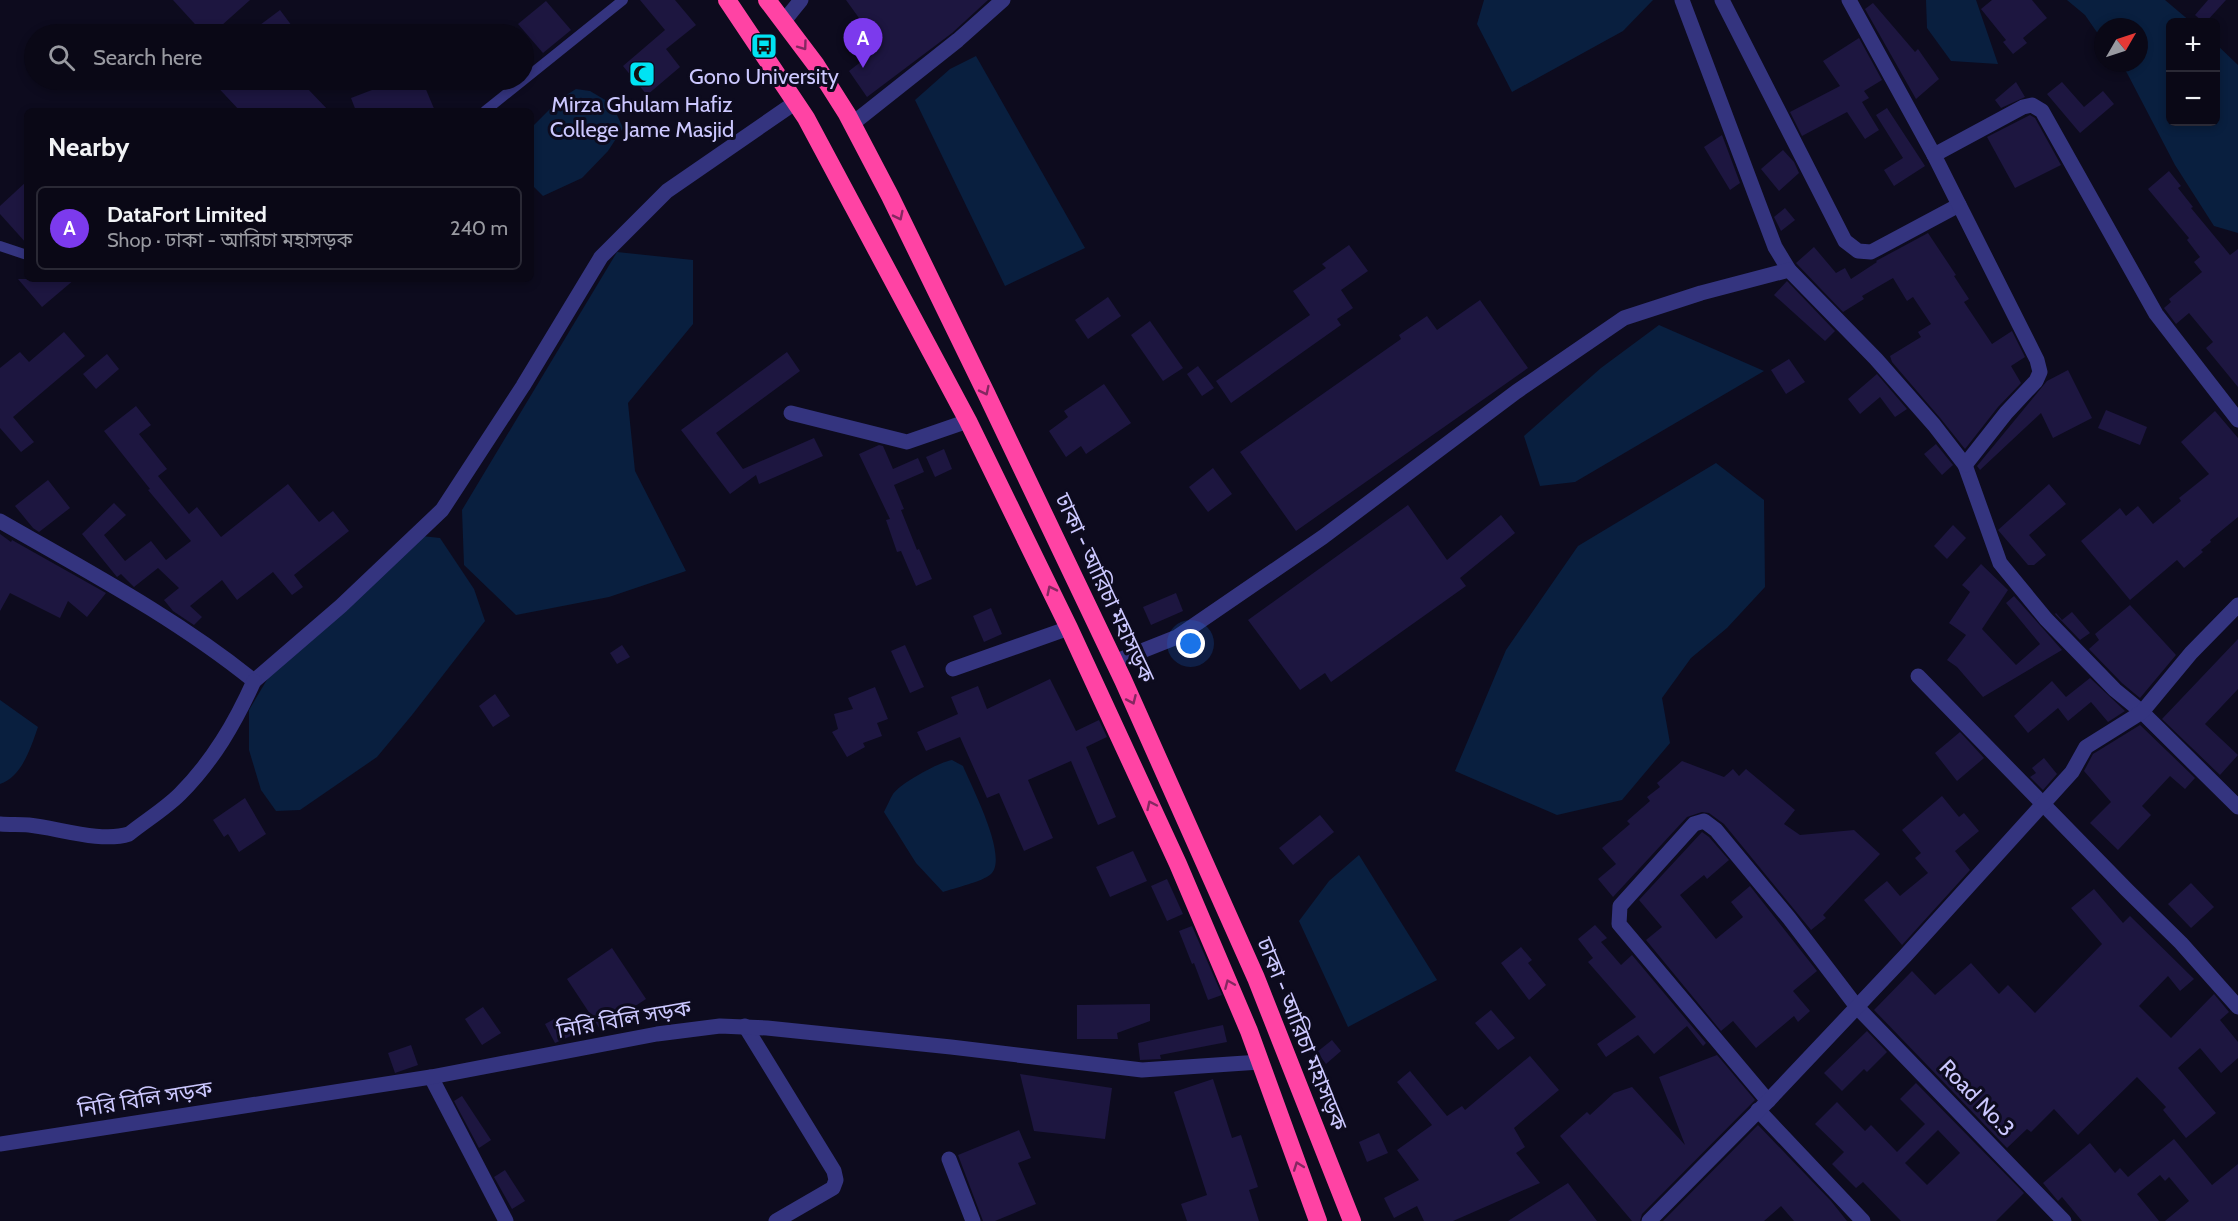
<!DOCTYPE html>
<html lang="en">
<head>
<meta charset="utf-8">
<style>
  body { margin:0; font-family:Cabin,"Noto Sans Bengali",sans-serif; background:#181623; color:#f1f3f6 }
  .controls { position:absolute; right:18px; top:18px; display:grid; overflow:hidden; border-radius:9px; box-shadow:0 3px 9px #0003 }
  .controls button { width:54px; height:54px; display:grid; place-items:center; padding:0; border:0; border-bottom:2px solid #2a2935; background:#0a0816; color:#f1f3f6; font:30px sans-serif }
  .compass { position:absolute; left:2094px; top:18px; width:54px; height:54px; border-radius:50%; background:#0a0816; box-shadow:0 3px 9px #0003; rotate:51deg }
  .you { position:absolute; left:1191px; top:644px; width:21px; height:21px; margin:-15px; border:4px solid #fff; border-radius:50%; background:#1a73e8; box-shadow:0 0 0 9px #1a73e833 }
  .badge { display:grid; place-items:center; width:39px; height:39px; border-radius:50%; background:#7c3aed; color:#fff; font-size:20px; font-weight:700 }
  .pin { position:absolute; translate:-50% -50px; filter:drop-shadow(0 2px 3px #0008) }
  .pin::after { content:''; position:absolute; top:32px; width:21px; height:18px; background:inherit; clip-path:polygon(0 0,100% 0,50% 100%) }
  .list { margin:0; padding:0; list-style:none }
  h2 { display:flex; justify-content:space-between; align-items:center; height:78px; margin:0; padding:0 24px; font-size:26px }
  h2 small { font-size:20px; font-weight:400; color:#999aa1 }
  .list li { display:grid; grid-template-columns:39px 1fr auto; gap:18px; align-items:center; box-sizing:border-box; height:84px; margin:0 12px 12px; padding:0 12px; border:2px solid #2a2935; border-radius:9px }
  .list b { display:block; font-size:22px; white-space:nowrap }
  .list p { margin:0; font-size:20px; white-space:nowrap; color:#999aa1 }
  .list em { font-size:20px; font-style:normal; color:#999aa1 }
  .icon { flex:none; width:33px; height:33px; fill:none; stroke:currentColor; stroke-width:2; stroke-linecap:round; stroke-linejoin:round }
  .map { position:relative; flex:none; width:2238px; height:1221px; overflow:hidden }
  .search { position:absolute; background:#0a0816; box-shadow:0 3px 9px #0003; left:24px; top:24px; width:510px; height:66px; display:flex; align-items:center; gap:15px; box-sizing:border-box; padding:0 21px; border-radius:33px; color:#999aa1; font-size:22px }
  .panel { position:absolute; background:#0a0816; box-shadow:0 3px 9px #0003; left:24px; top:108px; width:510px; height:174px; border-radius:9px }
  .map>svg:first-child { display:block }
  .water { fill:#091f3f }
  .building { fill:#1d1640; fill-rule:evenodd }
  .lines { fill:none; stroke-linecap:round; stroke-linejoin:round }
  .lane { stroke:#34347f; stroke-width:10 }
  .street { stroke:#34347f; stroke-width:15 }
  .highway { stroke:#ff43a4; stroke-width:18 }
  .oneway { stroke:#862761 }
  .labels { text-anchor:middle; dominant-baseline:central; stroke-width:6; stroke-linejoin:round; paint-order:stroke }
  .poi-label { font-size:22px; fill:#ccc8ff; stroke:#0d0b1e }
  .street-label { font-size:22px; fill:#ccc8ff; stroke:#0d0b1e }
</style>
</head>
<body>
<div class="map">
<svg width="2238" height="1221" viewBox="0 0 2238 1221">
  <rect width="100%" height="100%" fill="#0d0b1e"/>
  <g class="water">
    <polygon points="1484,0 1653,0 1623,31 1512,92 1477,24"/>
    <polygon points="1926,0 1976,0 1998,64 1951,61 1927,28"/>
    <polygon points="2067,0 2165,0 2191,22 2170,22 2170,122 2216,122 2216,44 2238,65 2238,233 2214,226 2175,165 2127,73 2119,63 2139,63 2139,27 2103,27 2103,41 2085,15"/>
    <polygon points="976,56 1085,248 1005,286 915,100 950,69"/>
    <polygon points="576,89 590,91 612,104 623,128 608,151 582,178 543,196 531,184 531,128 560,99"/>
    <polygon points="617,252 693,260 693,324 628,403 635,471 686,571 609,597 516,615 464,565 462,510"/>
    <polygon points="1659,325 1764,371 1575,482 1540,486 1524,436 1601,368"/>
    <polygon points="1716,463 1764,500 1765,587 1727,628 1691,658 1662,698 1670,743 1622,800 1557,815 1455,771 1506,650 1578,546"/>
    <polygon points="422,536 440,538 474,589 485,621 412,715 377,757 300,810 276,811 261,790 249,750 249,710 271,673"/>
    <path d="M 0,700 L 38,727 C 31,747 22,777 0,784 Z"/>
    <path d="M 952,760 L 963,766 C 971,786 1009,857 991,874 C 982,882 954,888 943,892 L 916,863 L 884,812 C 887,806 890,799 893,794 C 901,783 939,762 952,760 Z"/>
    <polygon points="1359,855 1437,980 1348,1027 1299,921 1329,881"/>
  </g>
  <g class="building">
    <polygon points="173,0 250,0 212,34 204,34"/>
    <polygon points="640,0 675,0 696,25 666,49 680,67 647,95 623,66 665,30"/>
    <polygon points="846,0 988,0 952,33 867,97 849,71 880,47"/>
    <polygon points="1992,0 2032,0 2047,18 2023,38 2027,43 2013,54 2003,42 2006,40 1981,9"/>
    <polygon points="2208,0 2226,0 2206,22 2203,22 2195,15"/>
    <polygon points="546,1 571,30 543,53 518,24"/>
    <polygon points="1873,3 1915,52 1918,49 1939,79 1916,99 1865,9"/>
    <polygon points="280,10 298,34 248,34"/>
    <polygon points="1859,38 1882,80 1864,91 1869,98 1862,102 1879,130 1865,139 1847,112 1802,136 1790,112 1840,86 1823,61"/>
    <polygon points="211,80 318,80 307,88 329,111 240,111"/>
    <polygon points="398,80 422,80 435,111 356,111 351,98"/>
    <polygon points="2016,82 2025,97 2001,108 1995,100"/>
    <polygon points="2062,82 2084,107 2103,91 2114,104 2080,133 2047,94"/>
    <polygon points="1887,108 1925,166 1894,186 1884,170 1903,158 1876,115"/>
    <polygon points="2030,115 2035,118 2061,165 2015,188 1987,137"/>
    <polygon points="1722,135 1740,183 1730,190 1704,147"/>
    <polygon points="1783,150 1794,162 1799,173 1779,191 1761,169"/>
    <polygon points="2169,171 2181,186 2178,188 2193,207 2191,208 2230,255 2238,249 2238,387 2206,348 2213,342 2189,313 2176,324 2164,308 2171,302 2169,299 2202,272 2194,262 2200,257 2187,240 2189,238 2148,189"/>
    <polygon points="27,181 27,244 0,214 0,206"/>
    <polygon points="1785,208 1795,220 1781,231 1774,217"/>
    <polygon points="1928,233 1956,275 1954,276 1969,299 1964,302 1992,344 2012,331 2025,357 2011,366 2021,383 1998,407 1965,449 1941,419 1892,362 1890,356 1921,337 1918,332 1931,324 1913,297 1907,301 1893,278 1862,296 1864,299 1843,312 1796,263 1814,247 1836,273 1845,268 1851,279 1877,262 1876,261"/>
    <polygon points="1349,245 1368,271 1341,290 1353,308 1337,319 1341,325 1231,403 1216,381 1310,315 1293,291 1326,268 1322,264"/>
    <polygon points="18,279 75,279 42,307"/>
    <polygon points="1787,281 1835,331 1825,341 1774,295"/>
    <polygon points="1108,297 1121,316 1088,339 1075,320"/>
    <polygon points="1480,300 1528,368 1296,531 1240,452 1401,339 1399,335 1427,316 1437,330"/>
    <polygon points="1150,321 1183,368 1163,381 1131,335"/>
    <polygon points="64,332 85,356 13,417 34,442 21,452 0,428 0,368 20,352 29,362"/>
    <polygon points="787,352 800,371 716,433 743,469 814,438 823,456 759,484 756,475 730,494 681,430"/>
    <polygon points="107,354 119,369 96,389 83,374"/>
    <polygon points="1789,359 1805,382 1786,394 1771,370"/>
    <polygon points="1198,366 1214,388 1202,396 1187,374"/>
    <polygon points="2068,370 2092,418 2053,438 2041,413 1980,470 1977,466 2047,381"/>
    <polygon points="1877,374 1907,409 1895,417 1880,397 1860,414 1848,399"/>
    <polygon points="1104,384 1131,423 1086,454 1081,446 1066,457 1049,431 1068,417 1064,411"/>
    <polygon points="136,406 151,425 139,434 167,469 158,476 189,514 197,507 221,537 288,484 319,522 333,511 349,531 294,575 303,587 292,595 273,572 237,600 222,580 190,606 202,617 194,625 173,611 164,600 179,588 158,568 134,587 121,574 117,577 82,534 114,503 126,515 104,535 125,561 151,541 166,560 191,541 148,490 150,489 104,431"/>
    <polygon points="2106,410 2147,427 2140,445 2098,428"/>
    <polygon points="2215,411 2238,438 2238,517 2210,540 2211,542 2201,550 2203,552 2184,568 2177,560 2130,600 2081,541 2120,508 2126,516 2138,506 2153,524 2181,501 2179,498 2209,474 2181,442"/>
    <polygon points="1936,444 1953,465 1942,475 1924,454"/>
    <polygon points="879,445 883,446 893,469 918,458 924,472 894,485 904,509 901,510 917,550 919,549 932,579 916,586 901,551 897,552 886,520 890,519 859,454"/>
    <polygon points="944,449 952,469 935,477 926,457"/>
    <polygon points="1213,468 1232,494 1208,512 1189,487"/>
    <polygon points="48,480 70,508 39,532 33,528 15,506"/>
    <polygon points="2049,484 2066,504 2029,535 2046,555 2034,565 2028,565 1998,530"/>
    <polygon points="1408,505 1447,560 1501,515 1515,533 1460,578 1466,586 1331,682 1325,673 1300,690 1248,620"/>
    <polygon points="1953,525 1966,538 1947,559 1934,546"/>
    <polygon points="0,534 11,542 12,540 106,593 87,617 68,601 60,618 10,593 0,611"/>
    <polygon points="1981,564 2008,590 1982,629 2016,665 2040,644 2006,603 2014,596 2062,650 1983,697 1957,667 1947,660 1966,635 1949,623 1970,592 1962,585"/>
    <polygon points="1176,593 1183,611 1151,625 1143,607"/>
    <polygon points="2130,605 2176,655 2140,698 2122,683 2089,649 2099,640 2095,634"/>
    <polygon points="991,608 1002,634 984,642 973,616"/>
    <polygon points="2072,612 2090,633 2080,640 2055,614 2056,613 2062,620"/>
    <polygon points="2238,639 2238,689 2205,724 2238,755 2220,775 2162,719"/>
    <polygon points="622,645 630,657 617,664 610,653"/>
    <polygon points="905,645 924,687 910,693 891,651"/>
    <polygon points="2090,678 2125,711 2108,722 2091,702 2068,721 2058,708 2028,733 2014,716 2052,681 2066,697"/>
    <polygon points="1050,679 1076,731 1099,720 1107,737 1086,747 1116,817 1098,825 1071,761 1028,780 1053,838 1024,851 999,793 987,798 960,737 926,751 917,732 958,714 951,697 978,686 987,709"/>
    <polygon points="875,687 888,719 877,723 882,736 863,743 865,747 847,757 832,732 838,729 834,714 853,709 848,698"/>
    <polygon points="495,694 510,716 493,727 479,706"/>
    <polygon points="2140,725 2195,778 2185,789 2170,776 2142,806 2151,815 2118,850 2090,823 2111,802 2084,771 2093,754"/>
    <polygon points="1960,732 1984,758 1957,781 1935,753"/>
    <polygon points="2044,758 2057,774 2043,790 2030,777 2036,773 2032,768"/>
    <polygon points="1682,761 1724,777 1733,769 1739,776 1746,769 1795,810 1784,824 1800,835 1854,830 1880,854 1823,915 1826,918 1811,930 1724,824 1709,813 1702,812 1687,817 1613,897 1598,879 1616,864 1602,848 1630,824 1627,821 1650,801 1647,797 1660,787 1657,783"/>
    <polygon points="1942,796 1959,817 1964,813 1979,831 1955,851 1970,870 1902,945 1864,900 1887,881 1900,896 1928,873 1915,858 1921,853 1902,830"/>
    <polygon points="245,798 266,834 239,852 228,834 224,837 213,820"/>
    <polygon points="1320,815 1334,832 1293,865 1279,848"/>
    <polygon points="1702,832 1709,837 1729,860 1707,879 1704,875 1680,895 1716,939 1743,917 1731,902 1750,886 1817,971 1793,991 1810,1011 1798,1022 1794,1016 1756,1048 1733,1021 1721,1031 1646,940 1662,927 1639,900"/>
    <polygon points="1133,851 1147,881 1110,897 1096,867"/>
    <polygon points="1167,879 1183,914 1167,921 1151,886"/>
    <polygon points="2191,883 2214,907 2191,928 2168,904"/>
    <polygon points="2094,889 2123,923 2130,916 2194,979 2180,991 2168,976 2139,1006 2171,1038 2214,994 2229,1012 2220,1020 2238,1042 2238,1058 2221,1073 2200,1048 2178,1068 2216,1113 2186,1138 2163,1110 2166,1107 2137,1077 2078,1135 2054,1109 2031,1132 2027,1129 2007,1148 1874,1010 1912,971 1935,995 1971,963 1999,994 2008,985 2035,1013 2102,944 2071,908"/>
    <polygon points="1595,925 1607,938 1601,942 1621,965 1632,955 1706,1043 1703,1046 1687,1026 1654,1054 1638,1035 1606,1057 1597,1044 1636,1017 1588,962 1593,958 1578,939"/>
    <polygon points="1192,926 1222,995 1208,1000 1194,963 1192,964 1179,931"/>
    <polygon points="1521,947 1532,960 1528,963 1546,985 1529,1000 1501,963"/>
    <polygon points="612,948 646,999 600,1029 567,979"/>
    <polygon points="1150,1004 1150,1021 1117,1033 1118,1039 1077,1039 1077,1005"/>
    <polygon points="483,1007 501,1033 482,1045 465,1019"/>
    <polygon points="1491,1010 1515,1038 1498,1050 1475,1023"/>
    <polygon points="562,1015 573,1035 555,1043 545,1024"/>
    <polygon points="1223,1025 1227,1042 1160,1055 1161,1059 1140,1060 1138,1043"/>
    <polygon points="1867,1031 1887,1052 1867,1072 1864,1069 1842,1091 1824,1073"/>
    <polygon points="1332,1040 1341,1051 1326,1064 1317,1052"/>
    <polygon points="411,1045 418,1065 395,1073 388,1053"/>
    <polygon points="1717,1055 1755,1100 1642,1214 1640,1221 1632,1221 1560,1136 1587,1112 1590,1115 1614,1093 1632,1087 1685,1145 1659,1077"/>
    <polygon points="1530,1056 1559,1090 1514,1128 1525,1147 1516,1153 1540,1183 1453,1221 1424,1221 1417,1206 1394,1218 1384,1198 1419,1180 1397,1150 1432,1125 1397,1082 1410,1071 1447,1116 1462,1106 1465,1110"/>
    <polygon points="1020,1074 1112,1088 1105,1139 1034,1131"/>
    <polygon points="1213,1079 1232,1138 1241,1135 1258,1187 1249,1190 1259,1221 1187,1221 1181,1204 1207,1195 1174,1092"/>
    <path d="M 1916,1083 L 2024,1193 L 1996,1221 L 1901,1221 L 1863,1182 L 1856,1188 L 1832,1164 L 1844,1152 L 1815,1124 L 1837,1102 L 1865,1131 L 1871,1125 L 1897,1152 L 1925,1124 L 1900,1099 ZM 1938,1130 L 1960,1153 L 1927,1185 L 1905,1163 Z"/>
    <polygon points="462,1096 491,1140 479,1148 454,1101"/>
    <polygon points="1758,1125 1831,1201 1847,1221 1794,1221 1781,1206 1764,1221 1663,1221"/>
    <polygon points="1019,1130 1031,1158 1018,1163 1036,1204 995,1221 983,1221 958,1155"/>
    <polygon points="1379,1133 1388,1153 1367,1162 1359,1142"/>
    <polygon points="2174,1139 2212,1185 2238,1164 2238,1221 2165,1221 2189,1201 2169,1177 2165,1181 2160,1175 2137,1194 2159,1221 2082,1221 2062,1197 2058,1201 2043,1183 2090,1143 2115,1173 2120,1168 2128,1177"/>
    <polygon points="505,1170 525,1201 512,1209 494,1177"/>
    <polygon points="1568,1183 1597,1221 1508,1221"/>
  </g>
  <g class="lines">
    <g class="lane">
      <polyline points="485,111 623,0"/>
      <polyline points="0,246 27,255"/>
    </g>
    <g class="street">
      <polyline points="1682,0 1775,247 1789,270"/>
      <polyline points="1722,0 1845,241 1858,251 1871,252 1959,205"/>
      <polyline points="1849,0 1934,155"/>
      <polyline points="784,21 801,0"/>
      <polyline points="852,124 958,40 1003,0"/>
      <polyline points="791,413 907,442 968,421"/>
      <polyline points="1965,465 2000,563 2046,619 2115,690 2142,712 2238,807"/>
      <path d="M 0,521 C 87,571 176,618 254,681 L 341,606 L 442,510 L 523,386 L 601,257 L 667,191 L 796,102"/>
      <polyline points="1114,662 1177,637 1323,537 1516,392 1624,318 1701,293 1789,270 1876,359 1934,425 1965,465 2006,413 2036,381 2040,372 2037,360 1934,155 2023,107 2032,105 2042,111 2156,314 2238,420"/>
      <polyline points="953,669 1069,628"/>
      <polyline points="1918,676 2127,890 2181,943 2238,1007"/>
      <path d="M 0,824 C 10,825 19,824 29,825 C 58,828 101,843 129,834 C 145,821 165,809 180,794 C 213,761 235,723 254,681"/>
      <polyline points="745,1026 834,1171 836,1180 833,1188 776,1221"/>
      <polyline points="431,1077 506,1221"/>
      <polyline points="1768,1101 1619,924 1620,906 1694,824 1704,821 1716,830 1789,918 1857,1007 2064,1221"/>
      <polyline points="1758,1110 1863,1221"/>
      <polyline points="0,1144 431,1077 657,1034 720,1026 767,1028 951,1047 1142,1070 1260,1062"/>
      <polyline points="949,1159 973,1221"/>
      <polyline points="1649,1221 1768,1101 1906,955 2072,772 2086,747 2142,712 2191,653 2238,605"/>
    </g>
    <g class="highway">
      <polyline points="727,0 806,118 968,421 1069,628 1178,864 1249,1031 1318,1221"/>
      <polyline points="767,0 816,65 847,114 890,196 986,393 1123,680 1256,978 1352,1221"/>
    </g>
  </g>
  <defs><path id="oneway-chevron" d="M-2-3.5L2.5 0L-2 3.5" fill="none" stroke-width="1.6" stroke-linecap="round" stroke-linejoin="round" transform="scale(1.5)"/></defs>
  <g class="oneway">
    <use href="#oneway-chevron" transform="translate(803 46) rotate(54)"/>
    <use href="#oneway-chevron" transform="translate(899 216) rotate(64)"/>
    <use href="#oneway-chevron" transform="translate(985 391) rotate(64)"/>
    <use href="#oneway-chevron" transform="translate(1051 590) rotate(-116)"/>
    <use href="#oneway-chevron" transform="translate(1132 700) rotate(66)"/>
    <use href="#oneway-chevron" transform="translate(1151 805) rotate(-115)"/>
    <use href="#oneway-chevron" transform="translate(1229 984) rotate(-113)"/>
    <use href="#oneway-chevron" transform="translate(1298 1166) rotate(-110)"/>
  </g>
  <defs>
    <symbol id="bus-square" viewBox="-11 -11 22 22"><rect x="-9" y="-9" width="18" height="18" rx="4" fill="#00e3f3" stroke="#0d0b1e"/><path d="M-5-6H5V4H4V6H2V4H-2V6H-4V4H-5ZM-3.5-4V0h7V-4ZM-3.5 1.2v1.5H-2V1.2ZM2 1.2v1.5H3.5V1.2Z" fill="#111"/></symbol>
    <symbol id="mosque-square" viewBox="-11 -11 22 22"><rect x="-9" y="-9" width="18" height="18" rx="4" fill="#00e3f3" stroke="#0d0b1e"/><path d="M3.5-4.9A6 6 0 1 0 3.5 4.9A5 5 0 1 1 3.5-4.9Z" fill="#111"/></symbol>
  </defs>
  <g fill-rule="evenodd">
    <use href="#bus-square" x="749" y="31" width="30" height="30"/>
    <use href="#mosque-square" x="627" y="59" width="30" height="30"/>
  </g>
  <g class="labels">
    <g class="poi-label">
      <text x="764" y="76">Gono University</text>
      <text x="642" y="104">Mirza Ghulam Hafiz<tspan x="642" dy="25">College Jame Masjid</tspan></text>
    </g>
    <g class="street-label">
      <text transform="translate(1105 588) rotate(65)">ঢাকা - আরিচা মহাসড়ক</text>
      <text transform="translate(624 1019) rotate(-10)">নিরি বিলি সড়ক</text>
      <text transform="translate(1302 1034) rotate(68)">ঢাকা - আরিচা মহাসড়ক</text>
      <text transform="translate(1977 1098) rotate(46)">Road No.3</text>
      <text transform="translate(145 1099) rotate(-9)">নিরি বিলি সড়ক</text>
    </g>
  </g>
</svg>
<div class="controls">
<button>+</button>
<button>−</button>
</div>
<svg class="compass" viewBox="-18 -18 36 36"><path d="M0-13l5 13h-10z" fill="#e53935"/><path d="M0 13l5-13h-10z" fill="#999aa1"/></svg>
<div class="you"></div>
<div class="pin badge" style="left:863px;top:68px">A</div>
<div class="search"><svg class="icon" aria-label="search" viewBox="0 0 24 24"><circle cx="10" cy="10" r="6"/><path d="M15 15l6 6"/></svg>Search here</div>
<section class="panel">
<h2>Nearby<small></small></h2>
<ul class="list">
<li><span class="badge">A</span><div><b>DataFort Limited</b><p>Shop · ঢাকা - আরিচা মহাসড়ক</p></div><em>240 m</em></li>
</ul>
</section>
</div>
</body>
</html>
